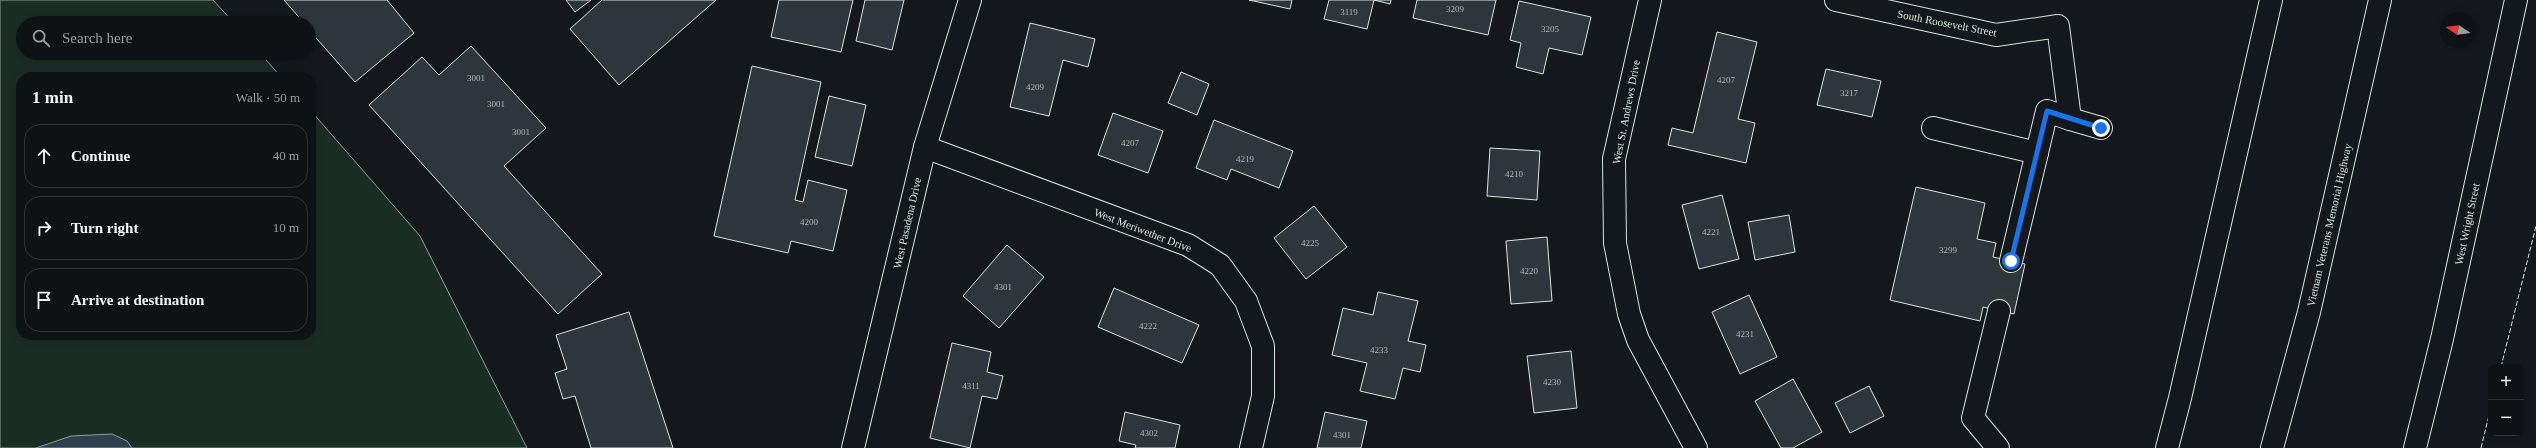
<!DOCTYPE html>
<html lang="en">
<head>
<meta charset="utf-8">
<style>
  body { margin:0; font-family:Georgia,serif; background:#181b1e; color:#f1f3f6 }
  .controls { position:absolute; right:12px; bottom:12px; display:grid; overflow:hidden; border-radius:8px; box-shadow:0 2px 6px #0003 }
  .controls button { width:36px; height:36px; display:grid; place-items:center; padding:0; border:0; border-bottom:1px solid #2f3234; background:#0f1215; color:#f1f3f6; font:20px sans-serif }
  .compass { position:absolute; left:2440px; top:12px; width:36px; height:36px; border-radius:50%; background:#0f1215; box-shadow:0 2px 6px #0003; rotate:283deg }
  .stop { position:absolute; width:12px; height:12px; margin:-9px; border:3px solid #1a73e8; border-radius:50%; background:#fff }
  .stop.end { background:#1a73e8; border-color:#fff; box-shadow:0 1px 4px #0008 }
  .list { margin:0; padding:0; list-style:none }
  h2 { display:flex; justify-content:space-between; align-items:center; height:52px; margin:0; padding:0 16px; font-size:17px }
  h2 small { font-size:13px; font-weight:400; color:#9b9ea0 }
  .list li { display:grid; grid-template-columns:26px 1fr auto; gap:12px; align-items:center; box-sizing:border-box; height:64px; margin:0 8px 8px; padding:0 8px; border:1px solid #2f3234; border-radius:16px }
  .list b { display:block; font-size:15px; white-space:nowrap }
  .list em { font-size:13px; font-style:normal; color:#9b9ea0 }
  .icon { flex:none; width:22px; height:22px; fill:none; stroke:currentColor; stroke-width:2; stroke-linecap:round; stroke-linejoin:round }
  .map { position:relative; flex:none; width:2536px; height:448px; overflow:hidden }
  .search { position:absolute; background:#0f1215; box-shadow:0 2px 6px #0003; left:16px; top:16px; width:300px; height:44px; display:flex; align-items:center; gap:10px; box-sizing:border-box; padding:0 14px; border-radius:22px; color:#9b9ea0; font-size:15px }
  .panel { position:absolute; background:#0f1215; box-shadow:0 2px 6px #0003; left:16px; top:72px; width:300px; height:268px; border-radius:16px }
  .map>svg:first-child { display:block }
  .green { fill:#1a2d24; stroke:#939e99 }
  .water { fill:#2f3f4d; stroke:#939e99 }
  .building { fill:#2c363c; stroke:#d8e6dc }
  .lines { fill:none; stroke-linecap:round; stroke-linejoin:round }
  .minor-tunnel { stroke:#313739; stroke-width:22; stroke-dasharray:22 11; stroke-linecap:butt }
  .minor-casing { stroke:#d8e6dc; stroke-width:24 }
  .highway-casing { stroke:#d8e6dc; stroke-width:24 }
  .minor { stroke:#14181c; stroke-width:22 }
  .highway { stroke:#14181c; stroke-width:22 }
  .fence { stroke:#d8e6dc; stroke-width:1; stroke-dasharray:5 2; stroke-linecap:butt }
  .route { stroke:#1a73e8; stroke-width:5 }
  .labels { text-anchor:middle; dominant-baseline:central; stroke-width:3; stroke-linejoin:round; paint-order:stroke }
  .number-label { font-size:9px; fill:#adbab4 }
  .street-label { font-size:11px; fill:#d8e6dc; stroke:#14181c }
</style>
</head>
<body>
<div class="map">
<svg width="2536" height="448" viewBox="0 0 2536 448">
  <rect width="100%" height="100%" fill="#14181c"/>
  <polygon class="green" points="0,0 213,0 234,23 23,23 23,53 260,53 281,77 21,77 21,335 311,335 311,111 420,236 527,448 0,448"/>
  <polygon class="water" points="112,434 127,441 132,448 36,448 71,436"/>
  <g class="building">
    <polygon points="284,0 387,0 414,33 355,82 309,30 309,23 304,23"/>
    <polygon points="566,0 591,0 575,12"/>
    <polygon points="602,0 716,0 619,85 570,29"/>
    <polygon points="779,0 853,0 841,52 771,37"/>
    <polygon points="865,0 904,0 892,50 856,41"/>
    <polygon points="1249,0 1292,0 1290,9"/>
    <polygon points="1329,0 1391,0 1390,4 1374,0 1367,29 1324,19"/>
    <polygon points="1417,0 1496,0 1488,35 1413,18"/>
    <polygon points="1519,1 1591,17 1582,55 1549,48 1543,74 1516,67 1521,43 1510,40"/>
    <polygon points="1030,23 1095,39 1088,67 1063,60 1049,116 1010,107"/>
    <polygon points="1717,32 1757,42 1738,119 1755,123 1746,163 1668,145 1672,128 1693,133"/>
    <polygon points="471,46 546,128 504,166 602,274 558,314 369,105 422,57 439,75"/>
    <polygon points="752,66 821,82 795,200 803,202 808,180 847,190 833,251 791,241 788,253 714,236"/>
    <polygon points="1826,69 1881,81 1872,117 1817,105"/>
    <polygon points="1181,72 1209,84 1197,115 1168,103"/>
    <polygon points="829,96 866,105 852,166 815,157"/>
    <polygon points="1113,113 1163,131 1148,173 1098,155"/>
    <polygon points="1214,120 1293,151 1279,188 1231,169 1227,180 1196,168"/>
    <polygon points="1490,148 1540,151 1537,200 1487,196"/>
    <polygon points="1916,187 1985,203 1977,239 1996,243 1993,257 2025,264 2014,314 1983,307 1980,321 1890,300"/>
    <polygon points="1722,195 1739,259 1699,269 1682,205"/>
    <polygon points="1314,206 1347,247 1306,279 1274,238"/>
    <polygon points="1789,215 1795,252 1755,260 1748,222"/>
    <polygon points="1547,237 1552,301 1511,304 1506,241"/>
    <polygon points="1007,245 1044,277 999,328 963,296"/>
    <polygon points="1114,288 1199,325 1182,363 1098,327"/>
    <polygon points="1378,292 1418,301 1408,341 1426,345 1420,372 1403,368 1395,399 1360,391 1367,363 1332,355 1343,308 1373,315"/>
    <polygon points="1749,295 1777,357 1740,374 1712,312"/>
    <polygon points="629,312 673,448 591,448 575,396 563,399 555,373 567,369 556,335"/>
    <polygon points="952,343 991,352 987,372 1003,376 997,399 982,396 970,448 930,438"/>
    <polygon points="1571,351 1577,408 1534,413 1527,356"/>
    <polygon points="1793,379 1822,432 1793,448 1781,448 1755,401"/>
    <polygon points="1869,386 1884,416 1850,433 1835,403"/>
    <polygon points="1125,412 1180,425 1175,448 1135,448 1136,445 1119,441"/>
    <polygon points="1325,412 1367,421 1361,448 1317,448"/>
  </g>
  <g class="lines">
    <polyline class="minor-tunnel" points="1999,311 2011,261"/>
    <defs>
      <g id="minor">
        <polyline points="1650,0 1614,159 1615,243 1629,314 1638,340 1696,448"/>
        <polyline points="1836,0 1996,35 2058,26 2070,119 2047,111 2011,261"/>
        <polyline points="2070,119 2101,128"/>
        <polyline points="1933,128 2037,153"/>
        <polyline points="925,147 1188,245 1220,265 1246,301 1263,346 1263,396 1251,448"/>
        <polyline points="853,448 925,147 970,0"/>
        <polyline points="1998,448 1973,418 1999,311"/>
        <polyline points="2415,448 2442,339 2516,0"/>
      </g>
      <g id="highway">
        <polyline points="2167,448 2180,398 2271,0"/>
        <polyline points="2272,448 2309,312 2380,0"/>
      </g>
    </defs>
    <use href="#minor" class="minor-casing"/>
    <use href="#highway" class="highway-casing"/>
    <use href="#minor" class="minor"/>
    <use href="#highway" class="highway"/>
    <g class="fence">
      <polyline points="2501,367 2536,226"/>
      <polyline points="2481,448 2491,407"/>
    </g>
  </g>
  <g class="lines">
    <polyline class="route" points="2011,261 2047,111 2101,128"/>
  </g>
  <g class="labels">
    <g class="number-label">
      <text x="1455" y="9">3209</text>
      <text x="1349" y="12">3119</text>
      <text x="1550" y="29">3205</text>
      <text x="476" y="78">3001</text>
      <text x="1726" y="80">4207</text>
      <text x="1035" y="87">4209</text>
      <text x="1849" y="93">3217</text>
      <text x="496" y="104">3001</text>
      <text x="521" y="132">3001</text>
      <text x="1130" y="143">4207</text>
      <text x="1245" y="159">4219</text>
      <text x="1514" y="174">4210</text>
      <text x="809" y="222">4200</text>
      <text x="1711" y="232">4221</text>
      <text x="1310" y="243">4225</text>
      <text x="1948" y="250">3299</text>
      <text x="1529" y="271">4220</text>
      <text x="1003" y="287">4301</text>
      <text x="1148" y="326">4222</text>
      <text x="1745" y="334">4231</text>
      <text x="1379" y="350">4233</text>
      <text x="1552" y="382">4230</text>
      <text x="971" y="386">4311</text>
      <text x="1149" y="433">4302</text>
      <text x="1342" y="435">4301</text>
    </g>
    <g class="street-label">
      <text transform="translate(1947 23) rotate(11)">South Roosevelt Street</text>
      <text transform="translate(1626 112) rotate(-79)">West St. Andrews Drive</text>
      <text transform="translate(907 223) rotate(-77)">West Pasadena Drive</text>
      <text transform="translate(2467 224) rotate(-78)">West Wright Street</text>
      <text transform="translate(2329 225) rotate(-77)">Vietnam Veterans Memorial Highway</text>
      <text transform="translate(1143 230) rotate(21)">West Meriwether Drive</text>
    </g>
  </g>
</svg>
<div class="controls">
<button>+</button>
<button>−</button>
</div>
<svg class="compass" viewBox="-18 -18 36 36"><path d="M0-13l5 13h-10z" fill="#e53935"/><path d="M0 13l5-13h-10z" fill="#9b9ea0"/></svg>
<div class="stop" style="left:2011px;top:261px"></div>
<div class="stop end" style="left:2101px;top:128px"></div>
<div class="search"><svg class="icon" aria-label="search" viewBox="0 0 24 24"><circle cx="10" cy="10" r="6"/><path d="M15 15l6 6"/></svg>Search here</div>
<section class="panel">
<h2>1 min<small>Walk · 50 m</small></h2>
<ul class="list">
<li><svg class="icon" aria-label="ahead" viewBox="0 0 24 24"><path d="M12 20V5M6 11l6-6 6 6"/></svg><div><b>Continue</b></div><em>40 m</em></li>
<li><svg class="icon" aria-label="right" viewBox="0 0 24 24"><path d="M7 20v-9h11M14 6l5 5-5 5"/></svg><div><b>Turn right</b></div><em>10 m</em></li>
<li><svg class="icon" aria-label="arrive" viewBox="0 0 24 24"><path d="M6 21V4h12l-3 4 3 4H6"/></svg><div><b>Arrive at destination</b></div></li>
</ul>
</section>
</div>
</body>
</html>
